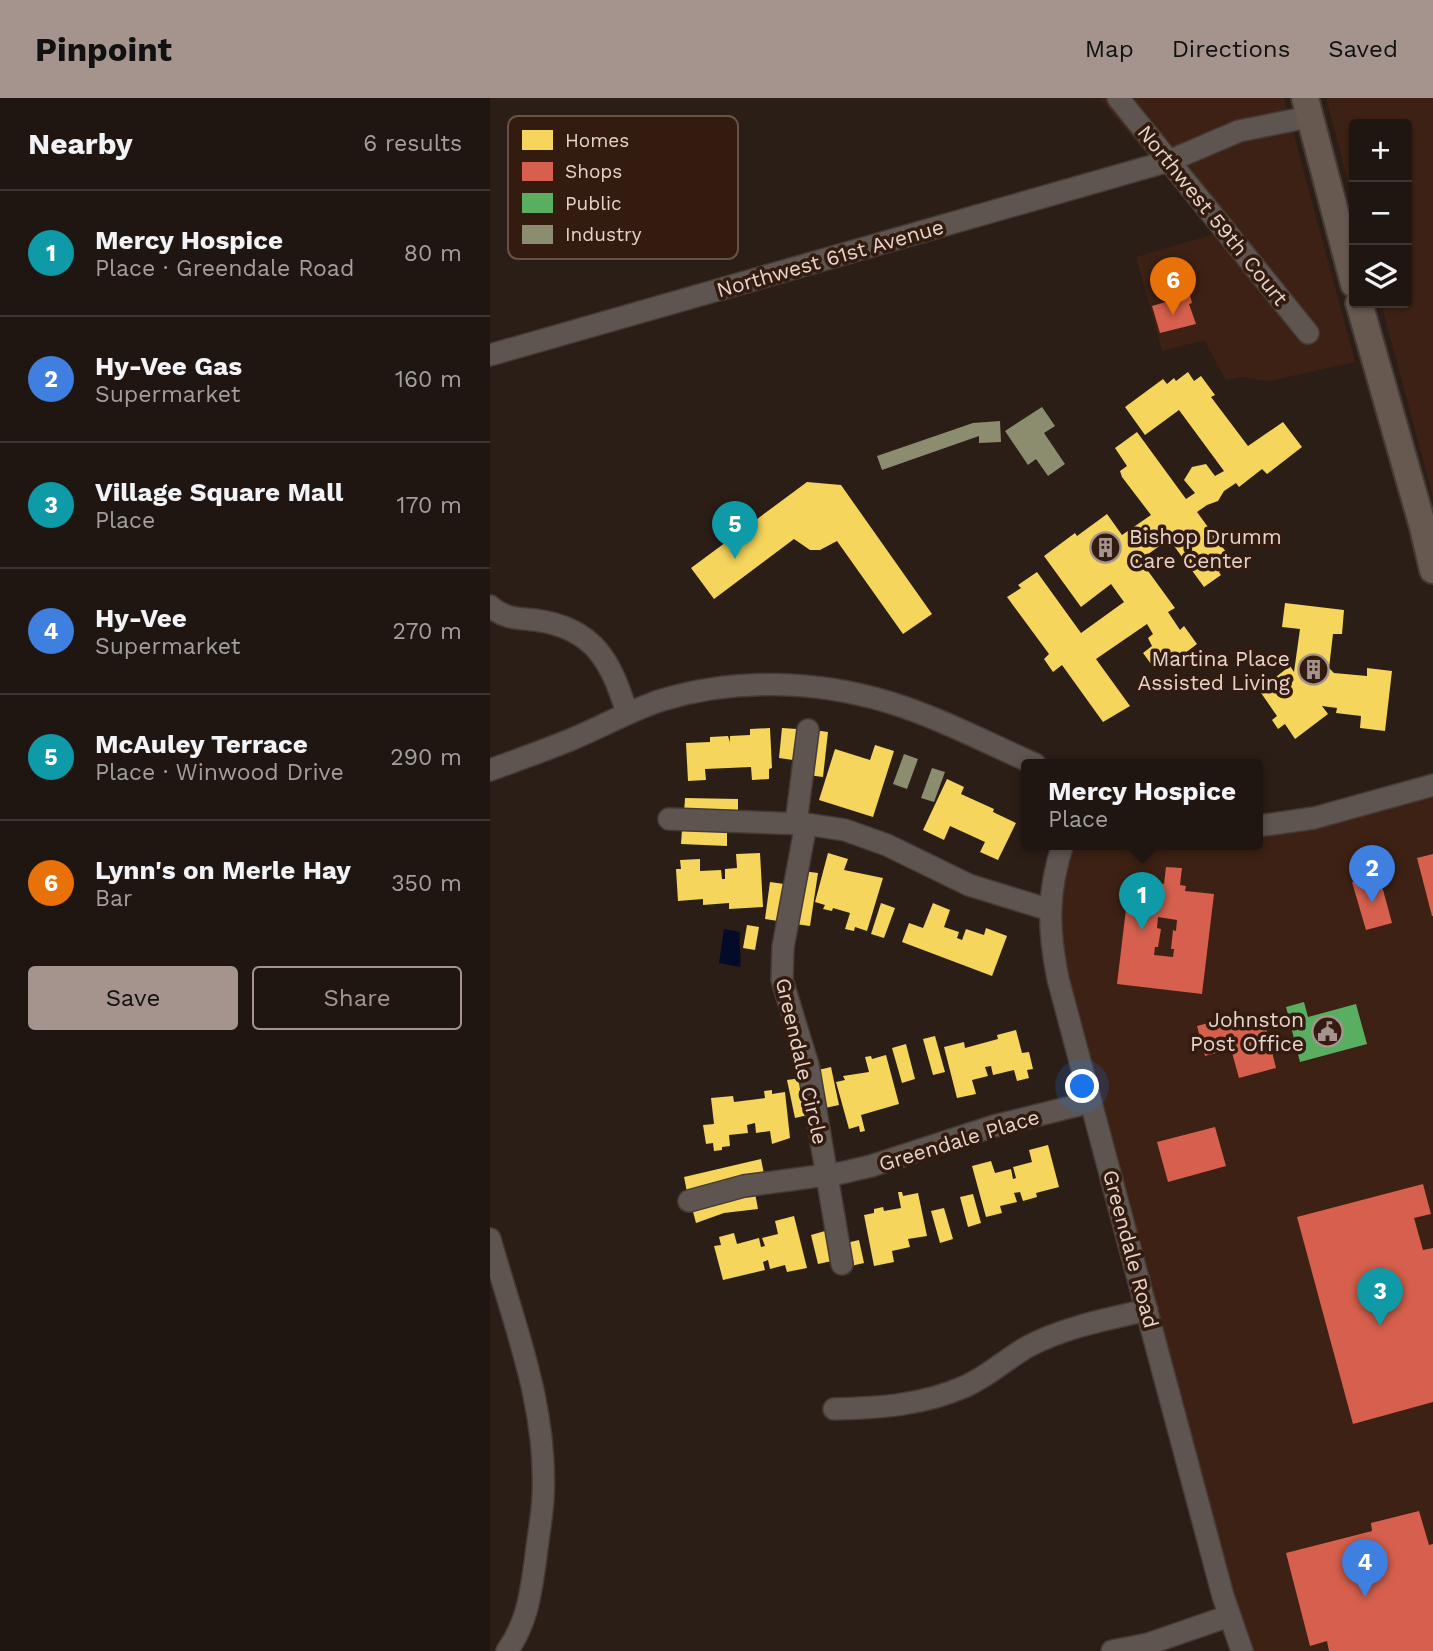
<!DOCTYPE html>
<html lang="en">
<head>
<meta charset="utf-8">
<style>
  body { margin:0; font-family:"Work Sans",sans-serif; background:#281f1a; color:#f1f3f6 }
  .controls { position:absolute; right:21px; top:21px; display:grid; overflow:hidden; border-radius:7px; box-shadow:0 2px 5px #0004 }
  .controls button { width:63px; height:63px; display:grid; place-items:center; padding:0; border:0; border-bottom:2px solid #3d3531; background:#201611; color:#f1f3f6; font:35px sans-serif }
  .you { position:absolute; left:593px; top:989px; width:24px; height:24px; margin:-18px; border:5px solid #fff; border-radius:50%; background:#1a73e8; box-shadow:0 0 0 10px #1a73e833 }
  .badge { display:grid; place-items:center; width:46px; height:46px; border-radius:50%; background:#a4948d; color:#fff; font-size:23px; font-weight:700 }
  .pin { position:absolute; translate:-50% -58px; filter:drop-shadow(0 2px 4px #0008) }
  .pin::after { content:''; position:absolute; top:37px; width:24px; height:21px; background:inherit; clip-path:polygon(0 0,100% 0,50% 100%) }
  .popup { position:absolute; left:531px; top:661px; width:242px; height:91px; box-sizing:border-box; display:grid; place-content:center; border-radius:7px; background:#201611; filter:drop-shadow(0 2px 5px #0005); font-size:23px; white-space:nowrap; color:#a29f9f }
  .popup b { font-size:26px; color:#f1f3f6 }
  .popup::after { content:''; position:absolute; left:50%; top:100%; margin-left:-14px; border:14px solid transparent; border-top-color:#201611 }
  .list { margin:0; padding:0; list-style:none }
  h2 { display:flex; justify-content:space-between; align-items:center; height:91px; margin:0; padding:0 28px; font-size:30px }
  h2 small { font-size:23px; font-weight:400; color:#a29f9f }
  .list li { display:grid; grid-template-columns:46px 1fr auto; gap:21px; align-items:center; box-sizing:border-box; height:126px; padding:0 28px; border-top:2px solid #3d3531 }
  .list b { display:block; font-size:26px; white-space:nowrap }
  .list p { margin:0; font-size:23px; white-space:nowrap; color:#a29f9f }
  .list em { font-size:23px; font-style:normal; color:#a29f9f }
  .actions { display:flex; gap:14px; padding:21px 28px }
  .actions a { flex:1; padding:16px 0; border:2px solid #a4948d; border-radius:7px; text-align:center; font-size:24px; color:#a4948d }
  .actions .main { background:#a4948d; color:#111 }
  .icon { flex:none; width:38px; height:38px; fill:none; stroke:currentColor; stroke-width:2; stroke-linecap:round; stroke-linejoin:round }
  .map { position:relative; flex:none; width:943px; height:1553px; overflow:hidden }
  header { display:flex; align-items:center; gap:42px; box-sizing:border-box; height:98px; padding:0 35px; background:#a4948d; color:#111 }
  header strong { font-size:33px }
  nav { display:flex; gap:38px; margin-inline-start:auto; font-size:24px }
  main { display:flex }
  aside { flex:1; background:#201611 }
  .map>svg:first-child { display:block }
  .built { fill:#3d2114 }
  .water { fill:#040b28 }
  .homes { fill:#f6d55c }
  .shops { fill:#d6604d; fill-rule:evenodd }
  .public { fill:#5aae61 }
  .industry { fill:#8c8c6e }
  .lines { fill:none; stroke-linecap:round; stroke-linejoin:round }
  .minor-casing { stroke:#453a35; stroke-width:24 }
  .major-casing { stroke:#453a35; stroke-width:30 }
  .minor { stroke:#5f5550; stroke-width:21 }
  .major { stroke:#675850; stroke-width:26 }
  .labels { text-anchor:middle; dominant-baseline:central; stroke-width:7; stroke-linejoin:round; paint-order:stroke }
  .street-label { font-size:21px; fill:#e5d4cc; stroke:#331b0f }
  .poi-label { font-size:21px; fill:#e5d4cc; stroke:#331b0f; text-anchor:end }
  .key { fill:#331b0f; stroke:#685248; stroke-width:2 }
  .key-label { font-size:19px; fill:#e5d4cc }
</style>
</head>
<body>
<header>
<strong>Pinpoint</strong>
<nav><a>Map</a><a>Directions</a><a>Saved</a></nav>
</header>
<main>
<aside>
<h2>Nearby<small>6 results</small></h2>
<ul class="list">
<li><span class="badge" style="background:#0f9aa8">1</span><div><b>Mercy Hospice</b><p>Place · Greendale Road</p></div><em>80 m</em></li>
<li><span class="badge" style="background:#3f7fe0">2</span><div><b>Hy-Vee Gas</b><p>Supermarket</p></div><em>160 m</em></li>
<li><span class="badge" style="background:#0f9aa8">3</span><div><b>Village Square Mall</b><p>Place</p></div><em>170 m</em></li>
<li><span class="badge" style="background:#3f7fe0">4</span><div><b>Hy-Vee</b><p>Supermarket</p></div><em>270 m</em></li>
<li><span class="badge" style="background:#0f9aa8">5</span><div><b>McAuley Terrace</b><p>Place · Winwood Drive</p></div><em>290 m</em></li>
<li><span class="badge" style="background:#e8710a">6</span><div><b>Lynn's on Merle Hay</b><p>Bar</p></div><em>350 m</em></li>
</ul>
<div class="actions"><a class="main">Save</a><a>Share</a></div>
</aside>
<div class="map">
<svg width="943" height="1553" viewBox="0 0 943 1553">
  <rect width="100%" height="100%" fill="#2b1e17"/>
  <g class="built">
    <polygon points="609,0 794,0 865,264 779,283 751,279 736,282 714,242 672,253 646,159 725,136"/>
    <polygon points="836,0 943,0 943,399 891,205 917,205 917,26 864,26 864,106"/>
    <polygon points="943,687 943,1553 752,1553 567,881 573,746 768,746 768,728"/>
  </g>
  <path class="water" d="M 234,831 L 250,834 C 248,847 252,857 250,869 L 229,865 Z"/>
  <g class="homes">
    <polygon points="698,274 704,283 711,278 725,297 721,299 758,348 793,324 812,349 777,376 772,371 749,389 746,385 734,393 728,403 717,407 707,414 744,465 729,474 731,477 714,489 679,441 650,462 685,510 678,514 690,532 694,528 707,546 685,563 682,559 675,565 670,558 661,566 653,555 662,548 658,540 663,536 657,526 606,561 640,608 613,624 572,567 563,574 554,561 559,556 517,499 531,490 528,487 547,474 591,535 634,504 621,486 591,509 554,458 585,435 587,438 617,416 632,437 661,417 632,379 630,373 637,368 625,350 647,334 696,401 705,395 694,382 702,369 716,366 725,378 734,373 689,312 655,337 635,309 673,281 677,286 684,280 686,283"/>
    <polygon points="317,384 351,387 442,516 413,536 347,443 330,452 320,452 304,441 224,501 201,470"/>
    <polygon points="795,505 854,512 852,536 843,536 839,570 844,575 877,578 877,570 902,573 895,633 870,630 871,618 846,615 847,610 832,608 838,616 805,641 795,626 788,631 782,622 787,618 769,592 800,568 804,574 810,531 792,529"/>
    <polygon points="280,630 282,670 279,671 279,681 262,682 261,669 215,671 216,682 198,683 196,645 220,644 220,639 238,638 240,644 240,638 260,637 260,631"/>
    <polygon points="292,630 307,631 303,662 289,660"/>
    <polygon points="324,632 338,634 333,679 318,677"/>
    <polygon points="385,647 404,653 383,719 329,702 345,651 380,662"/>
    <polygon points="457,681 474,689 471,696 504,711 503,714 526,725 508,762 490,754 495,744 460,728 454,742 433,732"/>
    <polygon points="195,700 248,701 248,716 194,715"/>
    <polygon points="192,732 237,734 237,748 191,746"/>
    <polygon points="270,755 273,809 239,811 239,805 213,807 213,801 188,803 186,771 191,771 190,762 210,761 210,773 231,772 232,781 235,781 235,771 247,770 246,756"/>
    <polygon points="338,755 358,761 354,772 393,780 377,833 365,829 364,833 355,831 360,815 343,810 342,813 333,811 335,807 325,804"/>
    <polygon points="313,773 328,775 320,828 305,826"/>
    <polygon points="280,784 294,786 288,823 275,821"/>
    <polygon points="391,805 405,810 394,840 381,836"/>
    <polygon points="443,805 460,812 454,829 469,834 467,840 472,842 476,831 494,837 496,830 517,838 502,878 412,844 419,825 433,830"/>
    <polygon points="257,827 269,829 265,852 253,850"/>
    <polygon points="526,932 532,955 539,954 543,971 537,972 539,980 527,983 524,972 503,977 501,968 495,969 498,978 482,982 486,996 467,1000 454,949 474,944 475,950 508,941 507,937"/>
    <polygon points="445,938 455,974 443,977 433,941"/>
    <polygon points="416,946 425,981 412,985 402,950"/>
    <polygon points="396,957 409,1006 371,1017 375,1033 370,1034 369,1028 359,1031 346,984 355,982 353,978 379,974 375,959 381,958 382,961"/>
    <polygon points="341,969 349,1007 335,1010 328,972"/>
    <polygon points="311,980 318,1017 305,1020 297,982"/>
    <polygon points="282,992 282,996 295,994 300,1040 282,1046 280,1033 266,1035 265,1025 257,1027 258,1035 239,1037 240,1048 232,1049 232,1052 224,1053 223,1045 216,1046 213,1027 224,1026 221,1000 243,998 244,1004 275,1000 274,993"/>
    <polygon points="558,1047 569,1089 546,1095 547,1099 533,1103 530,1094 524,1095 527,1104 510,1108 512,1115 496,1119 482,1068 501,1063 505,1075 521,1071 523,1081 526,1080 523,1069 542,1064 539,1052"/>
    <polygon points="271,1061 274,1076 197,1094 194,1079"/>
    <polygon points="408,1094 412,1094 413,1098 428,1095 437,1138 418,1141 420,1149 402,1153 404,1164 384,1168 374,1117 384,1115 384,1111 393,1109 394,1113 411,1110"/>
    <polygon points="265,1095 268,1111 234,1115 206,1125 202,1110"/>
    <polygon points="483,1096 491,1125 478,1129 470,1099"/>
    <polygon points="454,1110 463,1141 450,1145 441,1113"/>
    <polygon points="304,1118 317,1170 297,1174 295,1167 280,1171 278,1162 273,1164 275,1172 233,1182 224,1148 231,1147 229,1139 244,1135 247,1146 269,1140 271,1149 275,1148 272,1140 288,1136 285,1123"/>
    <polygon points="335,1133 342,1163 328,1166 321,1137"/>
    <polygon points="369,1142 374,1165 361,1168 356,1145"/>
  </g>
  <g class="shops">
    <polygon points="700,197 702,205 699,206 706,226 670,235 662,208"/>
    <polygon points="943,756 943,818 942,818 927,760"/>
    <path d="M 676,769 L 692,770 L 690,787 L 696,788 L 695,793 L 724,796 L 712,896 L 627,886 L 639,786 L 669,790 L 669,785 L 674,786 ZM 668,819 L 687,822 L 686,833 L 683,832 L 681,851 L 684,851 L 683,859 L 664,857 L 665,849 L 668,849 L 671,831 L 667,830 Z"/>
    <polygon points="889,777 902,825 876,832 862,784"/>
    <polygon points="773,918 786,970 749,980 741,951 715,958 707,928 733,921 735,928"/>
    <polygon points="725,1029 736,1068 678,1084 667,1044"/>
    <polygon points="933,1086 941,1116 924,1120 933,1152 943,1150 943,1304 863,1326 807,1119"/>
    <polygon points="929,1413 939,1447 943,1446 943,1553 839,1553 837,1543 820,1548 796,1455 882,1433 881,1425"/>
  </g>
  <polygon class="public" points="814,904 818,919 866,906 877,946 810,964 796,909"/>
  <g class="industry">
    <polygon points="552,309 565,328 554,335 575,366 558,378 546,361 538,367 515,333"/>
    <polygon points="510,323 511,344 489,345 489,338 392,372 387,358 483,325"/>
    <polygon points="414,656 428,661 417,691 403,686"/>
    <polygon points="442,670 455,674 444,704 431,700"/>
  </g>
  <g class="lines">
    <defs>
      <g id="minor">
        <polyline points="628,0 818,235"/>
        <polyline points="0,257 679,63 749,33 819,19"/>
        <path d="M 0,508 C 14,521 28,520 45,522 C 105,530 121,564 137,615"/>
        <path d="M 0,672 C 25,663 50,654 75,644 C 108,631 138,613 172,602 C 245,580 325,582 398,604 C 448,619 497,645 545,666"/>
        <polyline points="179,721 316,726 355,732 397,747 479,787 560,812"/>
        <polyline points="306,725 318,632"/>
        <polyline points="316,726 293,849 292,882 318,967 352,1166"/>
        <polyline points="768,728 824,720 943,687"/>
        <path d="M 573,746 C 557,794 558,832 568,881 L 733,1498 L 752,1553"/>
        <polyline points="199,1103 254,1088 351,1075 381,1068 504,1028 601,1004"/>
        <path d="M 0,1141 C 24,1227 58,1309 53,1400 C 52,1419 48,1439 46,1458 C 41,1493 38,1524 17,1553"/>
        <path d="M 344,1311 C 389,1310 434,1307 476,1288 C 499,1278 517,1260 539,1248 C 575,1229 618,1221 657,1212"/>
        <polyline points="622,1553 658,1546 739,1518"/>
      </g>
      <g id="major">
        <polyline points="815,0 864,186"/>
        <polyline points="869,205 933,429 943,472"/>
      </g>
    </defs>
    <use href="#minor" class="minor-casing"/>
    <use href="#major" class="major-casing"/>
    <use href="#minor" class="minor"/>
    <use href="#major" class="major"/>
  </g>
  <defs>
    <symbol id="building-ring" viewBox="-11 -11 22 22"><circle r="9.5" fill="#331b0f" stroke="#a4948d" stroke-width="1.5"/><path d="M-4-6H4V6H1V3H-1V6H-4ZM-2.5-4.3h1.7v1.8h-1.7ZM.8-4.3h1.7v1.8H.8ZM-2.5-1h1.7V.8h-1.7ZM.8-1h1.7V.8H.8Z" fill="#a4948d"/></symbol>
    <symbol id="civic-ring" viewBox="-11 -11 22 22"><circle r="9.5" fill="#331b0f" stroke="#a4948d" stroke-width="1.5"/><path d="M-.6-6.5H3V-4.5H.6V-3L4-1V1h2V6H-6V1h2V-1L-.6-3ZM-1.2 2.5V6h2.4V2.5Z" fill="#a4948d"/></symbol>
  </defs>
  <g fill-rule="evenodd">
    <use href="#building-ring" x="598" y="432" width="35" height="35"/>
    <use href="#building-ring" x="806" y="554" width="35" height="35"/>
    <use href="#civic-ring" x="820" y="916" width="35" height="35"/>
  </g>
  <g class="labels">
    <g class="street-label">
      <text transform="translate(723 117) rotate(51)">Northwest 59th Court</text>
      <text transform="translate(340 160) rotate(-16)">Northwest 61st Avenue</text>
      <text transform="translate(312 963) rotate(77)">Greendale Circle</text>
      <text transform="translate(469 1042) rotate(-17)">Greendale Place</text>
      <text transform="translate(641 1151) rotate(75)">Greendale Road</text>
    </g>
    <g class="poi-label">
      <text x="639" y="438" text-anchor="start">Bishop Drumm<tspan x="639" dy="24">Care Center</tspan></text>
      <text x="800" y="560">Martina Place<tspan x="800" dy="24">Assisted Living</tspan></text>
      <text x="814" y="921">Johnston<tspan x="814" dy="24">Post Office</tspan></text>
    </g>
  </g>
  <rect x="18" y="18" width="230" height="143" rx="10" class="key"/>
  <rect x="32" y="32" width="31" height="20" fill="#f6d55c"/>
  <rect x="32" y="64" width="31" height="19" fill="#d6604d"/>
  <rect x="32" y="95" width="31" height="20" fill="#5aae61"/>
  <rect x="32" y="127" width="31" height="19" fill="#8c8c6e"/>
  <g class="key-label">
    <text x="75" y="49">Homes</text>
    <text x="75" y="80">Shops</text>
    <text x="75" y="112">Public</text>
    <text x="75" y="143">Industry</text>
  </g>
</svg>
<div class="controls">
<button>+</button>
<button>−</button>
<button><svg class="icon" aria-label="layers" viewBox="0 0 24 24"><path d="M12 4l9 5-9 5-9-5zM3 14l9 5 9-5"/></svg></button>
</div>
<div class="you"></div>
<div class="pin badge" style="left:652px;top:832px;background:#0f9aa8">1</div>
<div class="popup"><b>Mercy Hospice</b>Place</div>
<div class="pin badge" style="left:882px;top:805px;background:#3f7fe0">2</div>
<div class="pin badge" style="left:890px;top:1228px;background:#0f9aa8">3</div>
<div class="pin badge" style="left:875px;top:1499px;background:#3f7fe0">4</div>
<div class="pin badge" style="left:245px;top:461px;background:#0f9aa8">5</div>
<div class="pin badge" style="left:683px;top:217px;background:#e8710a">6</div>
</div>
</main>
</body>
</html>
